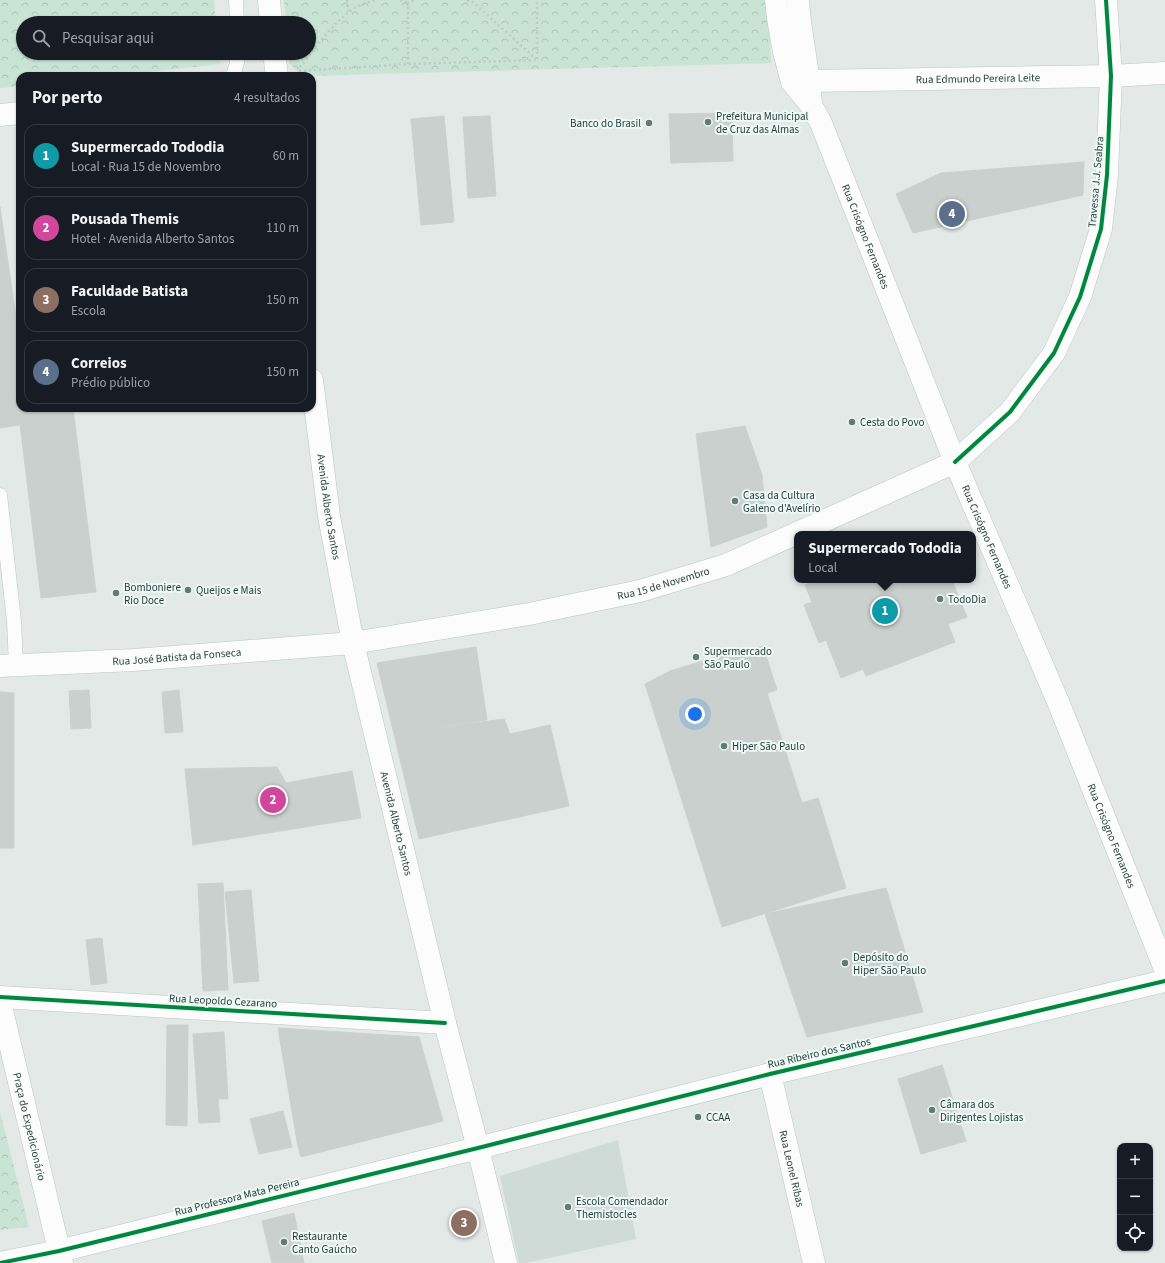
<!DOCTYPE html>
<html lang="pt">
<head>
<meta charset="utf-8">
<style>
  body { margin:0; font-family:"Source Sans 3",sans-serif; background:#242831; color:#f1f3f6 }
  .controls { position:absolute; right:12px; bottom:12px; display:grid; overflow:hidden; border-radius:8px; box-shadow:0 1px 3px #0004 }
  .controls button { width:36px; height:36px; display:grid; place-items:center; padding:0; border:0; border-bottom:1px solid #363941; background:#171b24; color:#f1f3f6; font:20px sans-serif }
  .you { position:absolute; left:695px; top:714px; width:14px; height:14px; margin:-10px; border:3px solid #fff; border-radius:50%; background:#1a73e8; box-shadow:0 0 0 6px #1a73e833 }
  .badge { display:grid; place-items:center; width:26px; height:26px; border-radius:50%; background:#637a75; color:#fff; font-size:13px; font-weight:700 }
  .pin { position:absolute; translate:-50% -50%; border:2px solid #fff; box-shadow:0 1px 4px #0006 }
  .popup { position:absolute; left:794px; top:531px; width:182px; height:52px; box-sizing:border-box; display:grid; place-content:center; border-radius:8px; background:#171b24; filter:drop-shadow(0 1px 3px #0005); font-size:13px; white-space:nowrap; color:#9ea1a6 }
  .popup b { font-size:15px; color:#f1f3f6 }
  .popup::after { content:''; position:absolute; left:50%; top:100%; margin-left:-8px; border:8px solid transparent; border-top-color:#171b24 }
  .list { margin:0; padding:0; list-style:none }
  h2 { display:flex; justify-content:space-between; align-items:center; height:52px; margin:0; padding:0 16px; font-size:17px }
  h2 small { font-size:13px; font-weight:400; color:#9ea1a6 }
  .list li { display:grid; grid-template-columns:26px 1fr auto; gap:12px; align-items:center; box-sizing:border-box; height:64px; margin:0 8px 8px; padding:0 8px; border:1px solid #363941; border-radius:12px }
  .list b { display:block; font-size:15px; white-space:nowrap }
  .list p { margin:0; font-size:13px; white-space:nowrap; color:#9ea1a6 }
  .list em { font-size:13px; font-style:normal; color:#9ea1a6 }
  .icon { flex:none; width:22px; height:22px; fill:none; stroke:currentColor; stroke-width:2; stroke-linecap:round; stroke-linejoin:round }
  .map { position:relative; flex:none; width:1165px; height:1263px; overflow:hidden }
  .search { position:absolute; background:#171b24; box-shadow:0 1px 3px #0004; left:16px; top:16px; width:300px; height:44px; display:flex; align-items:center; gap:10px; box-sizing:border-box; padding:0 14px; border-radius:22px; color:#9ea1a6; font-size:15px }
  .panel { position:absolute; background:#171b24; box-shadow:0 1px 3px #0004; left:16px; top:72px; width:300px; height:340px; border-radius:12px }
  .map>svg:first-child { display:block }
  .built { fill:#cfdbd7 }
  .forest { fill:url(#forest-crowns) }
  .building { fill:#c9d0ce; stroke:#cad2cf }
  .lines { fill:none; stroke-linecap:round; stroke-linejoin:round }
  .lane-casing { stroke:#bfc6c3; stroke-width:15 }
  .street-casing { stroke:#bfc6c3; stroke-width:23 }
  .secondary-casing { stroke:#bdc7c4; stroke-width:23 }
  .path { stroke:#bfcac7; stroke-width:2.5; stroke-dasharray:2 3; stroke-linecap:butt }
  .lane { stroke:#fbfcfb; stroke-width:14 }
  .street { stroke:#fbfcfb; stroke-width:22 }
  .secondary { stroke:#fbfcfb; stroke-width:22 }
  .cycleway-casing { stroke:#eff8f5; stroke-width:6 }
  .cycleway { stroke:#00873e; stroke-width:4 }
  .poi-dot { fill:#637a75; stroke:#eff8f5; stroke-width:1.5 }
  .labels { text-anchor:middle; dominant-baseline:central; stroke-width:4; stroke-linejoin:round; paint-order:stroke }
  .street-label { font-size:11px; fill:#1e3e38; stroke:#eff8f5 }
  .poi-label { font-size:11px; fill:#1e3e38; stroke:#eff8f5; text-anchor:start }
</style>
</head>
<body>
<div class="map">
<svg width="1165" height="1263" viewBox="0 0 1165 1263">
  <defs>
    <pattern id="forest-crowns" width="20" height="18" patternUnits="userSpaceOnUse"><rect width="20" height="18" fill="#c9e4d4"/><path d="M2 6a3 3 0 1 1 6 0M12 15a3 3 0 1 1 6 0" fill="none" stroke="#acc5b7"/></pattern>
  </defs>
  <rect width="100%" height="100%" fill="#e2e9e6"/>
  <polygon class="built" points="618,1140 636,1239 526,1263 519,1263 500,1176"/>
  <g class="forest">
    <polygon points="0,0 214,0 216,23 23,23 23,53 219,53 220,64 114,76 20,76 20,86 0,88"/>
    <polygon points="284,0 768,0 771,63 302,76 289,63 289,53 309,53 309,23 286,23"/>
    <polygon points="0,1111 29,1227 0,1230"/>
  </g>
  <g class="building">
    <polygon points="732,113 733,161 671,163 669,114"/>
    <polygon points="444,116 454,222 421,225 411,119"/>
    <polygon points="490,116 496,196 468,198 463,117"/>
    <polygon points="1084,162 1083,195 913,233 896,194 941,173"/>
    <polygon points="0,207 20,345 20,395 15,395 20,425 0,428"/>
    <polygon points="18,407 73,408 96,592 41,598"/>
    <polygon points="745,426 762,475 767,527 711,547 696,434"/>
    <polygon points="818,580 952,580 967,617 948,624 955,642 866,676 863,669 841,678 826,640 819,643 804,605 812,602 805,585"/>
    <polygon points="763,646 777,690 767,693 802,803 818,798 846,888 722,927 645,684 670,671 719,656 734,655"/>
    <polygon points="476,647 487,720 394,734 377,663"/>
    <polygon points="89,690 91,728 71,729 69,691"/>
    <polygon points="179,690 183,732 165,733 162,692"/>
    <polygon points="0,692 14,693 14,848 0,848"/>
    <polygon points="504,719 510,734 550,725 569,806 419,839 394,734"/>
    <polygon points="277,767 286,783 352,771 361,818 193,845 185,769"/>
    <polygon points="223,883 228,990 203,991 198,884"/>
    <polygon points="886,888 923,1012 807,1037 765,914"/>
    <polygon points="251,890 259,981 234,983 225,892"/>
    <polygon points="102,938 107,983 91,985 86,940"/>
    <polygon points="167,1025 188,1025 187,1126 166,1125"/>
    <polygon points="278,1028 419,1037 443,1121 301,1157 298,1147"/>
    <polygon points="224,1032 228,1099 218,1099 220,1122 199,1123 193,1034"/>
    <polygon points="942,1065 966,1141 921,1154 898,1079"/>
    <polygon points="283,1111 292,1147 259,1154 250,1119"/>
    <polygon points="294,1213 304,1263 272,1263 262,1221"/>
  </g>
  <g class="lines">
    <defs>
      <g id="lane">
        <polyline points="236,0 237,23"/>
        <polyline points="233,76 237,63 237,53"/>
        <polyline points="0,495 14,621 16,665"/>
      </g>
      <g id="street">
        <path id="s1" d="M 792,82 L 809,81 L 1111,76 L 1165,73"/>
        <polyline points="955,462 1010,412 1054,353 1080,297 1101,229 1107,175 1111,76 1106,0"/>
        <polyline points="0,997 445,1023"/>
        <path id="s2" d="M 0,1002 L 62,1263"/>
        <path id="s3" d="M 770,1074 L 814,1263"/>
      </g>
      <g id="secondary">
        <polyline points="269,0 271,23"/>
        <path id="s4" d="M 776,0 L 778,18 L 784,52 L 792,82 L 811,105 L 821,123 L 955,462 L 1059,704 L 1165,969"/>
        <path d="M 798,0 C 800,35 809,69 811,105"/>
        <polyline points="274,53 277,76"/>
        <polyline points="0,115 20,113"/>
        <path id="s5" d="M 312,380 L 329,516 L 353,643 L 445,1023 L 478,1148 L 506,1263"/>
        <path id="s6" d="M 0,666 L 134,660 L 353,643 L 529,614 L 640,591 L 726,565 L 955,462"/>
        <polyline points="0,1263 59,1251 478,1148 770,1074 1165,981"/>
      </g>
    </defs>
    <use href="#lane" class="lane-casing"/>
    <use href="#street" class="street-casing"/>
    <use href="#secondary" class="secondary-casing"/>
    <g class="path">
      <polyline points="347,0 348,13"/>
      <polyline points="400,0 408,3"/>
      <polyline points="467,0 474,3 536,59"/>
      <polyline points="537,59 537,0"/>
      <polyline points="408,64 408,3 414,0"/>
      <path d="M 300,67 C 316,47 334,20 358,6 C 363,4 370,2 375,0"/>
      <polyline points="299,71 408,64 537,60"/>
    </g>
    <use href="#lane" class="lane"/>
    <use href="#street" class="street"/>
    <use href="#secondary" class="secondary"/>
    <defs>
      <g id="cycleway">
        <polyline points="955,462 1010,412 1054,353 1080,297 1101,229 1107,175 1111,76 1106,0"/>
        <polyline points="0,997 445,1023"/>
        <polyline points="0,1263 59,1251 478,1148 770,1074 1165,981"/>
      </g>
    </defs>
    <use href="#cycleway" class="cycleway-casing"/>
    <use href="#cycleway" class="cycleway"/>
  </g>
  <g class="poi-dot">
    <circle cx="708" cy="122" r="4"/>
    <circle cx="649" cy="123" r="4"/>
    <circle cx="852" cy="422" r="4"/>
    <circle cx="735" cy="501" r="4"/>
    <circle cx="188" cy="590" r="4"/>
    <circle cx="116" cy="593" r="4"/>
    <circle cx="940" cy="599" r="4"/>
    <circle cx="696" cy="657" r="4"/>
    <circle cx="724" cy="746" r="4"/>
    <circle cx="845" cy="963" r="4"/>
    <circle cx="932" cy="1110" r="4"/>
    <circle cx="698" cy="1117" r="4"/>
    <circle cx="568" cy="1207" r="4"/>
    <circle cx="284" cy="1242" r="4"/>
  </g>
  <g class="labels">
    <g class="street-label">
      <text stroke="none"><textPath href="#s1" startOffset="186">Rua Edmundo Pereira Leite</textPath></text>
      <text transform="translate(1096 182) rotate(-85)">Travessa J.J. Seabra</text>
      <text stroke="none"><textPath href="#s4" startOffset="256">Rua Crisógno Fernandes</textPath></text>
      <text stroke="none"><textPath href="#s5" startOffset="128">Avenida Alberto Santos</textPath></text>
      <text stroke="none"><textPath href="#s4" startOffset="580">Rua Crisógno Fernandes</textPath></text>
      <text stroke="none"><textPath href="#s6" startOffset="670">Rua 15 de Novembro</textPath></text>
      <text stroke="none"><textPath href="#s6" startOffset="177">Rua José Batista da Fonseca</textPath></text>
      <text stroke="none"><textPath href="#s5" startOffset="452">Avenida Alberto Santos</textPath></text>
      <text stroke="none"><textPath href="#s4" startOffset="904">Rua Crisógno Fernandes</textPath></text>
      <text transform="translate(223 1001) rotate(3)">Rua Leopoldo Cezarano</text>
      <text transform="translate(819 1053) rotate(-13)">Rua Ribeiro dos Santos</text>
      <text stroke="none"><textPath href="#s2" startOffset="128">Praça do Expedicionário</textPath></text>
      <text stroke="none"><textPath href="#s3" startOffset="97">Rua Leonel Ribas</textPath></text>
      <text transform="translate(237 1197) rotate(-14)">Rua Professora Mata Pereira</text>
    </g>
    <g class="poi-label">
      <text x="716" y="116">Prefeitura Municipal<tspan x="716" dy="13">de Cruz das Almas</tspan></text>
      <text x="641" y="123" text-anchor="end">Banco do Brasil</text>
      <text x="860" y="422">Cesta do Povo</text>
      <text x="743" y="495">Casa da Cultura<tspan x="743" dy="13">Galeno d'Avelírio</tspan></text>
      <text x="124" y="587">Bomboniere<tspan x="124" dy="13">Rio Doce</tspan></text>
      <text x="196" y="590">Queijos e Mais</text>
      <text x="948" y="599">TodoDia</text>
      <text x="704" y="651">Supermercado<tspan x="704" dy="13">São Paulo</tspan></text>
      <text x="732" y="746">Hiper São Paulo</text>
      <text x="853" y="957">Depósito do<tspan x="853" dy="13">Hiper São Paulo</tspan></text>
      <text x="940" y="1104">Câmara dos<tspan x="940" dy="13">Dirigentes Lojistas</tspan></text>
      <text x="706" y="1117">CCAA</text>
      <text x="576" y="1201">Escola Comendador<tspan x="576" dy="13">Themistocles</tspan></text>
      <text x="292" y="1236">Restaurante<tspan x="292" dy="13">Canto Gaúcho</tspan></text>
    </g>
  </g>
</svg>
<div class="controls">
<button>+</button>
<button>−</button>
<button><svg class="icon" aria-label="locate" viewBox="0 0 24 24"><circle cx="12" cy="12" r="6"/><path d="M12 2v4M12 18v4M2 12h4M18 12h4"/></svg></button>
</div>
<div class="you"></div>
<div class="pin badge" style="left:885px;top:611px;background:#0f9aa8">1</div>
<div class="popup"><b>Supermercado Tododia</b>Local</div>
<div class="pin badge" style="left:273px;top:800px;background:#d1479c">2</div>
<div class="pin badge" style="left:464px;top:1223px;background:#8d6e63">3</div>
<div class="pin badge" style="left:952px;top:214px;background:#5c6f8a">4</div>
<div class="search"><svg class="icon" aria-label="search" viewBox="0 0 24 24"><circle cx="10" cy="10" r="6"/><path d="M15 15l6 6"/></svg>Pesquisar aqui</div>
<section class="panel">
<h2>Por perto<small>4 resultados</small></h2>
<ul class="list">
<li><span class="badge" style="background:#0f9aa8">1</span><div><b>Supermercado Tododia</b><p>Local · Rua 15 de Novembro</p></div><em>60 m</em></li>
<li><span class="badge" style="background:#d1479c">2</span><div><b>Pousada Themis</b><p>Hotel · Avenida Alberto Santos</p></div><em>110 m</em></li>
<li><span class="badge" style="background:#8d6e63">3</span><div><b>Faculdade Batista</b><p>Escola</p></div><em>150 m</em></li>
<li><span class="badge" style="background:#5c6f8a">4</span><div><b>Correios</b><p>Prédio público</p></div><em>150 m</em></li>
</ul>
</section>
</div>
</body>
</html>
